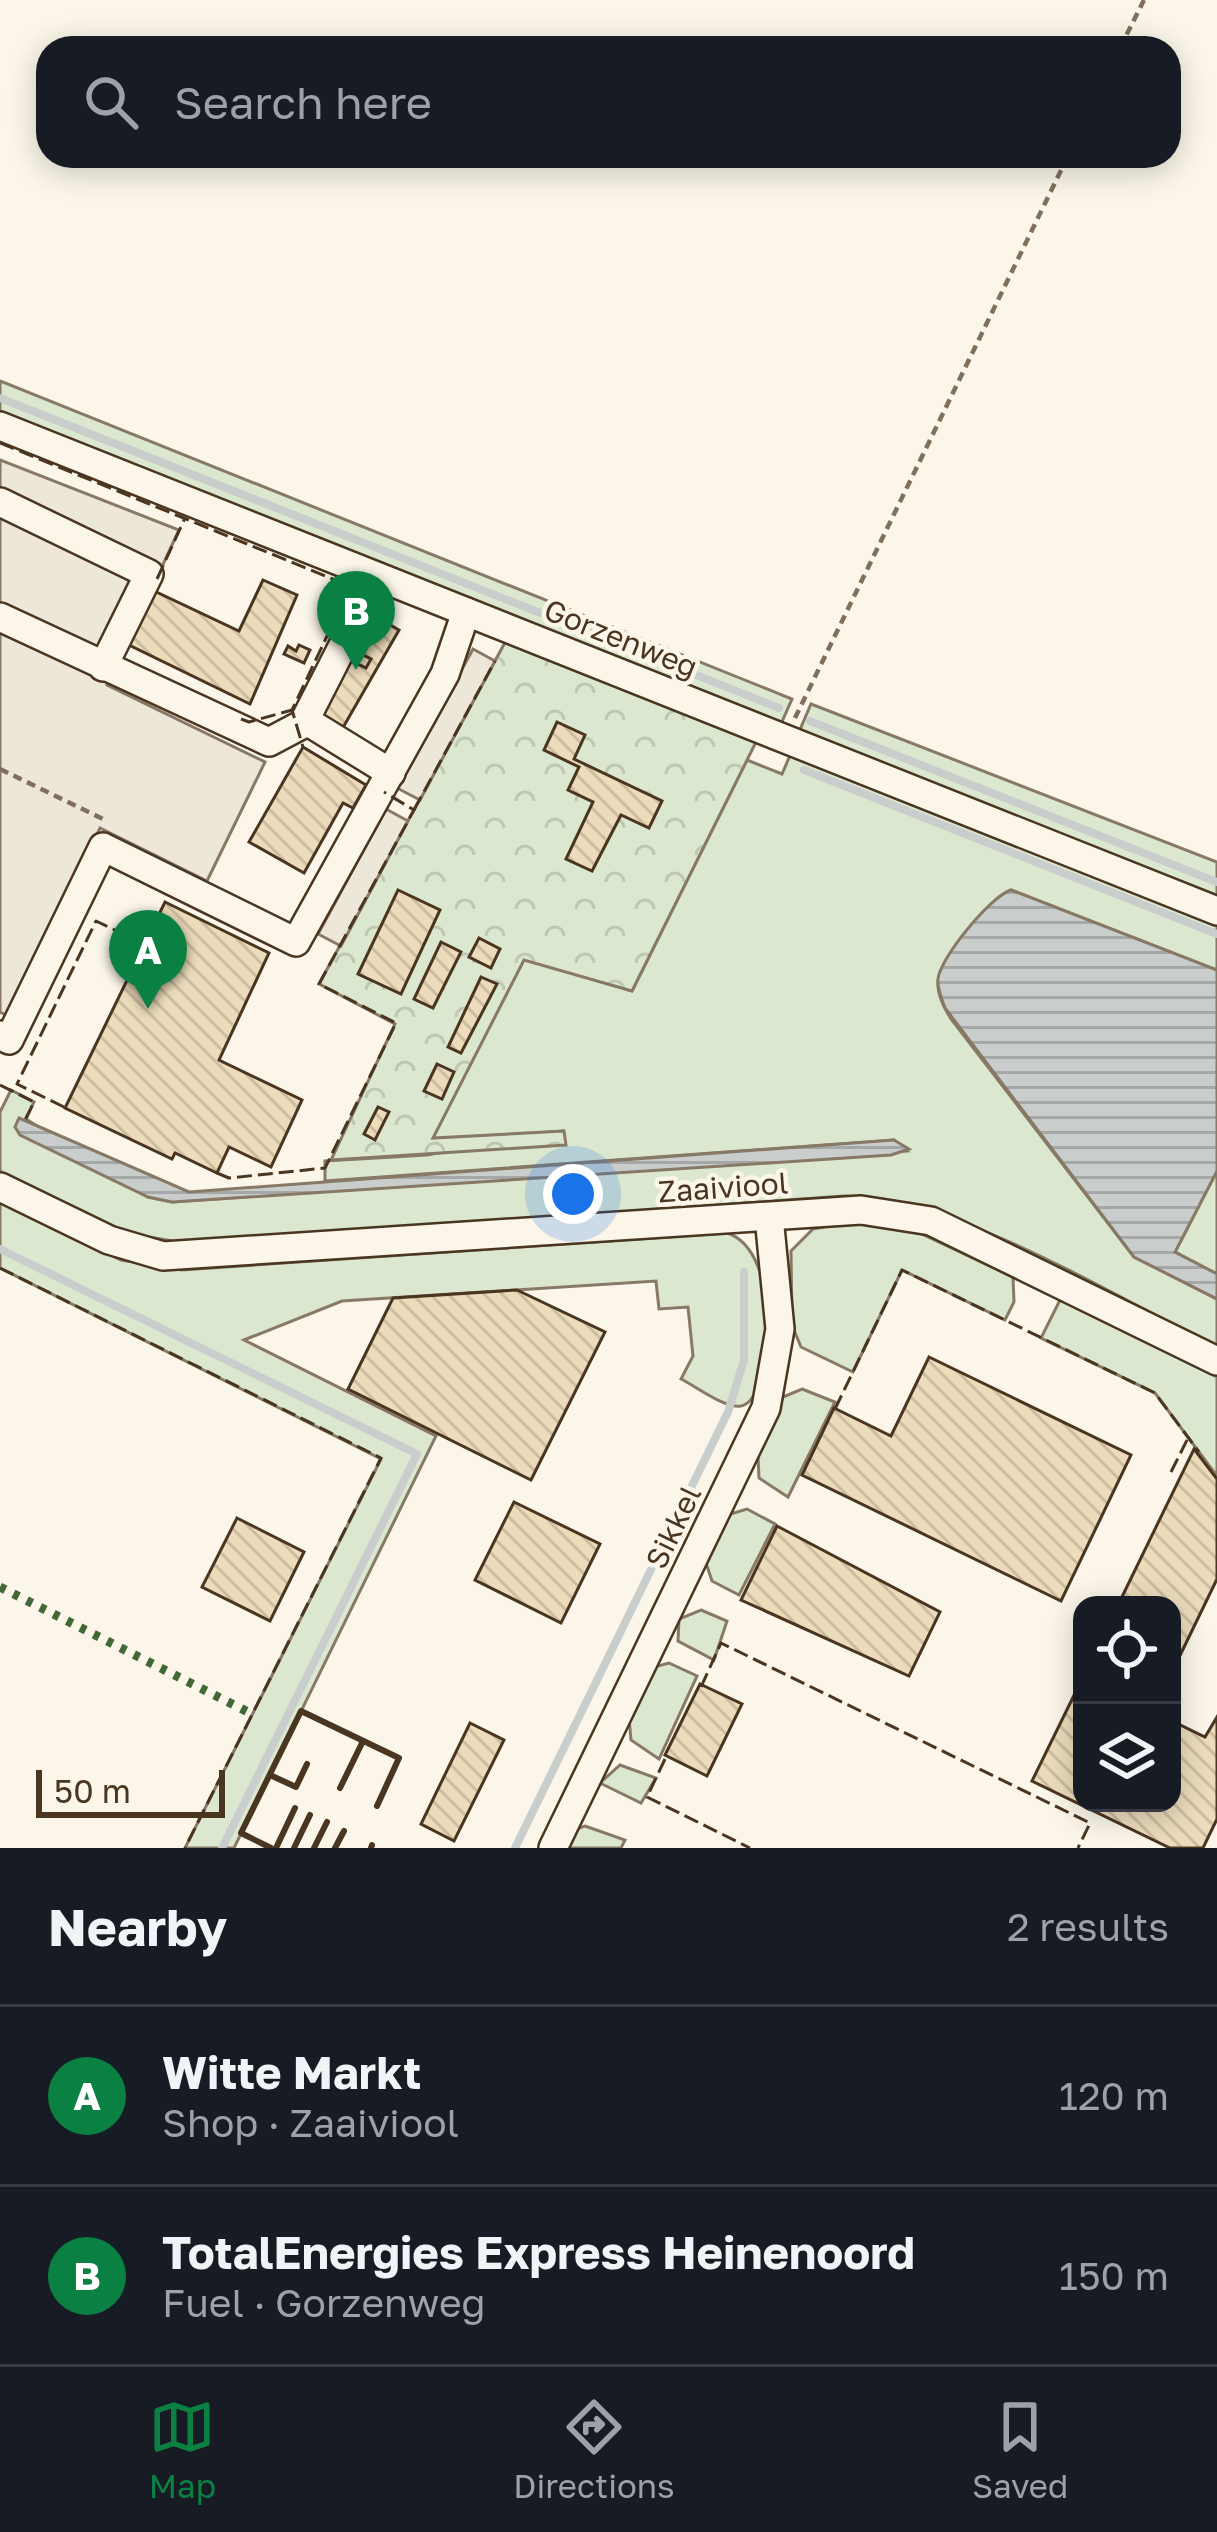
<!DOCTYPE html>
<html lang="en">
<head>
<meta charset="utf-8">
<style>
  body { margin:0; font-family:"Golos Text",sans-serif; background:#20242c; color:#f1f3f6 }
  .controls { position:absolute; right:36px; bottom:36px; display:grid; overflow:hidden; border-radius:24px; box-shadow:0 6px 30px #0003 }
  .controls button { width:108px; height:108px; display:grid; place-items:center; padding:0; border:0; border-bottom:3px solid #363941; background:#171b24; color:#f1f3f6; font:60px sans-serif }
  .scale { position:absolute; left:36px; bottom:30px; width:189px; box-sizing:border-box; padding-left:12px; border:6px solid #4a3520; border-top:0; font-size:33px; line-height:42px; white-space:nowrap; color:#4a3520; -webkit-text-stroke:9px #fbf6e9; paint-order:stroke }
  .you { position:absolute; left:573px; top:1194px; width:42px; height:42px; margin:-30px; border:9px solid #fff; border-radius:50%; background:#1a73e8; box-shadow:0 0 0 18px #1a73e833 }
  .badge { display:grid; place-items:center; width:78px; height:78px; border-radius:50%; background:#0b8043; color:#fff; font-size:39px; font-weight:700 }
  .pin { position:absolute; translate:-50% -99px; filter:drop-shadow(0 3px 6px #0008) }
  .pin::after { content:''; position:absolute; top:63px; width:42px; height:36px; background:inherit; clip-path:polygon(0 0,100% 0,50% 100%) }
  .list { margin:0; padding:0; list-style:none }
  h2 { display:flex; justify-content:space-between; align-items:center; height:156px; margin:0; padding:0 48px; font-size:51px }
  h2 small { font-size:39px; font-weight:400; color:#9ea1a6 }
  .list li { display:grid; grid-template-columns:78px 1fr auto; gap:36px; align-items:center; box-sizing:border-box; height:180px; padding:0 48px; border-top:3px solid #363941 }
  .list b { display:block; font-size:45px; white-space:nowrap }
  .list p { margin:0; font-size:39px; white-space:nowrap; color:#9ea1a6 }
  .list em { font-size:39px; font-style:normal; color:#9ea1a6 }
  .icon { flex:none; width:66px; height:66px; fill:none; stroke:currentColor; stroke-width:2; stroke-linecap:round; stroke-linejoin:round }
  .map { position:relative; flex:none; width:1217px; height:1848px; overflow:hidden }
  .search { position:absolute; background:#171b24; box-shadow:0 6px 30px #0003; left:36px; right:36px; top:36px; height:132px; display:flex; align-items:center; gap:30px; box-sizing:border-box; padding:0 42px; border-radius:36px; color:#9ea1a6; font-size:45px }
  .sheet { height:516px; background:#171b24 }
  nav { display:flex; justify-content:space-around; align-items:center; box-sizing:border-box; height:168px; border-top:3px solid #363941; background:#171b24; font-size:33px; color:#9ea1a6 }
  nav a { display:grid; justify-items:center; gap:6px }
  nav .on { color:#0b8043 }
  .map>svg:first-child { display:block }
  .grass { fill:#dce7d0; stroke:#887966; stroke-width:3 }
  .forest { fill:url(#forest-crowns); stroke:#887966; stroke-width:3 }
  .parking { fill:#ede7d9; stroke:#887966; stroke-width:3 }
  .water { fill:url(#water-rules); stroke:#887966; stroke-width:3 }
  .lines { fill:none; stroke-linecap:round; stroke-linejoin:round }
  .stream { stroke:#c9cecd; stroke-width:8 }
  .building { fill:url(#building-back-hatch); stroke:#4a3520; stroke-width:3 }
  .minor-casing { stroke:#4a3520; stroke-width:32 }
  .path { stroke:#7f6f5c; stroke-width:4.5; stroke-dasharray:9 6; stroke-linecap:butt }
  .minor { stroke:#fbf6e9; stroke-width:27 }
  .hedge { stroke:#436837; stroke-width:9; stroke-dasharray:6 9; stroke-linecap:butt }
  .fence { stroke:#4a3520; stroke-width:3; stroke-dasharray:15 6; stroke-linecap:butt }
  .wall { stroke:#4a3520; stroke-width:6 }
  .labels { text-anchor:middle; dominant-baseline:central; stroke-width:9; stroke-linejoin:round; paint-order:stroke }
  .street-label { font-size:30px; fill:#4a3520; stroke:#fbf6e9 }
</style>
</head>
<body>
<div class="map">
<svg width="1217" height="1848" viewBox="0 0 1217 1848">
  <defs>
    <pattern id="forest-crowns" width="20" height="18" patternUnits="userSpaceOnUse" patternTransform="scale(3)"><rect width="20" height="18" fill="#dce7d0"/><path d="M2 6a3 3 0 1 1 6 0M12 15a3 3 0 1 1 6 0" fill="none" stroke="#bec7b2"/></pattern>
    <pattern id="water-rules" width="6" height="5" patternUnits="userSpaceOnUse" patternTransform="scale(3)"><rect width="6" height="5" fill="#c9cecd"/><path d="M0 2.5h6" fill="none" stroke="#a5a8a6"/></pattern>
    <pattern id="building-back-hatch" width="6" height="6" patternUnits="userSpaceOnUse" patternTransform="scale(3)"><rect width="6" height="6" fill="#ecdcbc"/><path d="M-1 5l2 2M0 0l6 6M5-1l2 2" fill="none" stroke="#ccbda1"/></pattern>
  </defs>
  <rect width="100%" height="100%" fill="#fbf6e9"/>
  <g class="grass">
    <polygon points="0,381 792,699 780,726 0,413"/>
    <polygon points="811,704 1217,862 1217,899 799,732"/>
    <path d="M 791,753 L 1217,922 L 1217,970 L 1011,890 C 990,897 939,959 938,982 C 937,995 945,1009 951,1019 L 1134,1257 L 1217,1299 L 1217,1347 C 1115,1297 953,1196 844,1196 L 184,1243 L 126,1233 L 0,1171 L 0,1112 L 11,1090 L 34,1102 L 26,1119 L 148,1197 L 172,1202 L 907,1151 L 894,1140 L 325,1181 L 325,1161 L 427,1155 L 564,1131 L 432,1139 L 524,959 L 632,991 L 747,760 L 782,774 Z"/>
    <polygon points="1217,1171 1217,1274 1175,1252"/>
    <path d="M 0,1202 L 121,1260 L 182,1270 L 727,1233 C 785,1251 773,1401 741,1406 C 724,1408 697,1387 681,1379 L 693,1356 L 688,1307 L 659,1309 L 656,1281 L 342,1301 L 244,1340 L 436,1436 L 234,1848 L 185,1848 L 381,1459 L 0,1268 Z"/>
    <polygon points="849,1222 911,1229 1013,1277 1014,1302 1005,1320 902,1270 853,1372 801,1347 792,1325 791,1251 813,1229"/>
    <polygon points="1060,1300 1217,1377 1217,1476 1155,1393 1041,1338"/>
    <polygon points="802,1389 835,1402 788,1497 759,1478 758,1456 783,1397"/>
    <polygon points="747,1509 775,1524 739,1595 712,1581 706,1563 727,1515"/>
    <polygon points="701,1610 727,1621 714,1660 678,1641 679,1619"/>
    <polygon points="669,1663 697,1676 659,1759 631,1740 629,1718 654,1667"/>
    <polygon points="620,1765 656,1778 641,1803 600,1783"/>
    <polygon points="585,1826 625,1840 621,1848 567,1848 576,1829"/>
  </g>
  <polygon class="forest" points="508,637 758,738 632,991 524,960 433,1138 564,1131 566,1145 331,1160 395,1024 319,984"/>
  <g class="parking">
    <polygon points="0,460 179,530 107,685 265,762 207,881 100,828 8,1016 0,1012"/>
    <polygon points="473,649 495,661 420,800 397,788"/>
    <polygon points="386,809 408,821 341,946 318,934"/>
  </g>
  <g class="water">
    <path d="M 1011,890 L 1217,970 L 1217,1171 L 1175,1252 L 1217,1274 L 1217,1299 L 1134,1257 L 945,1008 C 942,999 937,989 938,979 C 940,958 991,896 1011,890 Z"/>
    <polygon points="19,1118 189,1192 894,1140 909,1149 891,1155 172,1202 148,1197 20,1135 15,1127"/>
  </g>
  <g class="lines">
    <g class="stream">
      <polyline points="0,398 779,708"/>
      <polyline points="810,721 1217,882"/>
      <polyline points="804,770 1217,934"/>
      <polyline points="0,1249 417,1454 222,1848"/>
      <polyline points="515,1848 728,1412 744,1360 744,1272"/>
    </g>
  </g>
  <g class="building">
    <polygon points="263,580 297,595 250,704 127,644 152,590 239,631"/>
    <polygon points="371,614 399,630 341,731 313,715"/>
    <polygon points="299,645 310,650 304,663 284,654 288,646 296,651"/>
    <polygon points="355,651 371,659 366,668 350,660"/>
    <polygon points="557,722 585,735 574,759 662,801 649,828 621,815 592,871 566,859 593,802 568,790 579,767 544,750"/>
    <polygon points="303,747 366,785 353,808 343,803 304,873 249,842"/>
    <polygon points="398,890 440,910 401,994 358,974"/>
    <polygon points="165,902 269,953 219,1060 302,1100 271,1167 229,1147 217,1173 175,1153 172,1159 65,1108"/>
    <polygon points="479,938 500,949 491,968 469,957"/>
    <polygon points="441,942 461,952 433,1008 414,999"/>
    <polygon points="481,977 497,984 461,1053 448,1047"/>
    <polygon points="437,1064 454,1072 442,1099 424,1091"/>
    <polygon points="378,1107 389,1112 375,1140 364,1134"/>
    <polygon points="517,1290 605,1332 531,1480 348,1389 393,1298"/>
    <polygon points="929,1357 1131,1455 1061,1601 802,1475 834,1408 891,1436"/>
    <polygon points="1194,1449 1217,1479 1217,1579 1172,1672 1172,1605 1118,1605"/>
    <polygon points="514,1502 600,1544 561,1623 475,1580"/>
    <polygon points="237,1518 304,1552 270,1621 202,1587"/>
    <polygon points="777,1526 940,1612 909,1676 741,1600"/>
    <polygon points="1082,1679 1082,1803 1172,1803 1172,1721 1205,1737 1217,1717 1217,1819 1203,1848 1170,1848 1032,1781"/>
    <polygon points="700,1684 742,1704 707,1776 665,1755"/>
    <polygon points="470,1723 504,1740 454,1841 421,1824"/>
  </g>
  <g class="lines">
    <defs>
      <g id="minor">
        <polyline points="0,426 1217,911"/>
        <polyline points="0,502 149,574 103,667"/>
        <polyline points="0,617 269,742 303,724 378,577"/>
        <polyline points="305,720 391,773"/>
        <polyline points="0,1035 9,1040 103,847 296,942 445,674 466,612"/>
        <polyline points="0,1187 109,1240 163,1256 861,1210 931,1221 1217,1361"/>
        <polyline points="553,1848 766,1408 780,1329 769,1217"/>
      </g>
    </defs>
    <use href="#minor" class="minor-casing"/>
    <g class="path">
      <polyline points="1120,48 1144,0"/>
      <polyline points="795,718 1068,156"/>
      <polyline points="0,769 103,819"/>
    </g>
    <use href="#minor" class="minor"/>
    <polyline class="hedge" points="0,1587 252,1714"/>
    <g class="fence">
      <polyline points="0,443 345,584 345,598 292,710 303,747"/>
      <polyline points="157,579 185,518"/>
      <polyline points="241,719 249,722 292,710"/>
      <polyline points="414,810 495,661"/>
      <polyline points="0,1085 34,1102 24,1122"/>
      <polyline points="64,1107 17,1084 96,921 144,944"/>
      <polyline points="217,1173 229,1178 325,1168 396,1023 319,984 414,810 384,792"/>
      <polyline points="0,1268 381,1458 185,1848"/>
      <polyline points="835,1409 902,1270 1155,1393 1199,1452"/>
      <polyline points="1171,1472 1188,1438"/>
      <polyline points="701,1687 721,1643 1090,1823 1078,1848"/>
      <polyline points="665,1759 647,1797 750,1848"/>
    </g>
    <g class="wall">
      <polyline points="270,1775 296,1787 307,1764"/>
      <polyline points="340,1788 363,1741"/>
      <polyline points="271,1848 241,1833 301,1711 399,1758 377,1806"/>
      <polyline points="276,1848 295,1808"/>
      <polyline points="294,1848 310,1815"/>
      <polyline points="314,1848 327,1822"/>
      <polyline points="335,1848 344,1831"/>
      <polyline points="371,1848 372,1845"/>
    </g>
  </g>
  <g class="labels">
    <g class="street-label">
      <text transform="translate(621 638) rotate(22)">Gorzenweg</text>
      <text transform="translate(723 1187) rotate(-4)">Zaaiviool</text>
      <text transform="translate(673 1527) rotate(-64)">Sikkel</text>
    </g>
  </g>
</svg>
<div class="controls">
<button><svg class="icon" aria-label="locate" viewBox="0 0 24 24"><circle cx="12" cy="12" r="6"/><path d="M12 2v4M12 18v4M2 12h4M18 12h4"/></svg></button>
<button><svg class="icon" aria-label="layers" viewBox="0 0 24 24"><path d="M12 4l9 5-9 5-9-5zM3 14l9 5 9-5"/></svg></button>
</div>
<div class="scale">50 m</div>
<div class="you"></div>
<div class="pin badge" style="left:148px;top:1009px">A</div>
<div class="pin badge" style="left:356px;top:670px">B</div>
<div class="search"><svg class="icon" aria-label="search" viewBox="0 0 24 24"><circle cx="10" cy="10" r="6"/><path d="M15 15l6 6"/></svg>Search here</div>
</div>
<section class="sheet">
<h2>Nearby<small>2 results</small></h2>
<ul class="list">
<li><span class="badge">A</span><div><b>Witte Markt</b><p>Shop · Zaaiviool</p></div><em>120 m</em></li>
<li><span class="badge">B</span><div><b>TotalEnergies Express Heinenoord</b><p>Fuel · Gorzenweg</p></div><em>150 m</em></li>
</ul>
</section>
<nav>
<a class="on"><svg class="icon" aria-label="map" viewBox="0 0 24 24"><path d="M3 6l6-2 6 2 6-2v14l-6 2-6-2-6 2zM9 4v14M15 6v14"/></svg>Map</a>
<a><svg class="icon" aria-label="directions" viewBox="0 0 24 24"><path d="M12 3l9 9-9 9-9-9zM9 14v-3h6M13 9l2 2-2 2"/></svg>Directions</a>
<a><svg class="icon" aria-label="saved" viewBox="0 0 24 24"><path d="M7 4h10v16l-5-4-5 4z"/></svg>Saved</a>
</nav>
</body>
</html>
